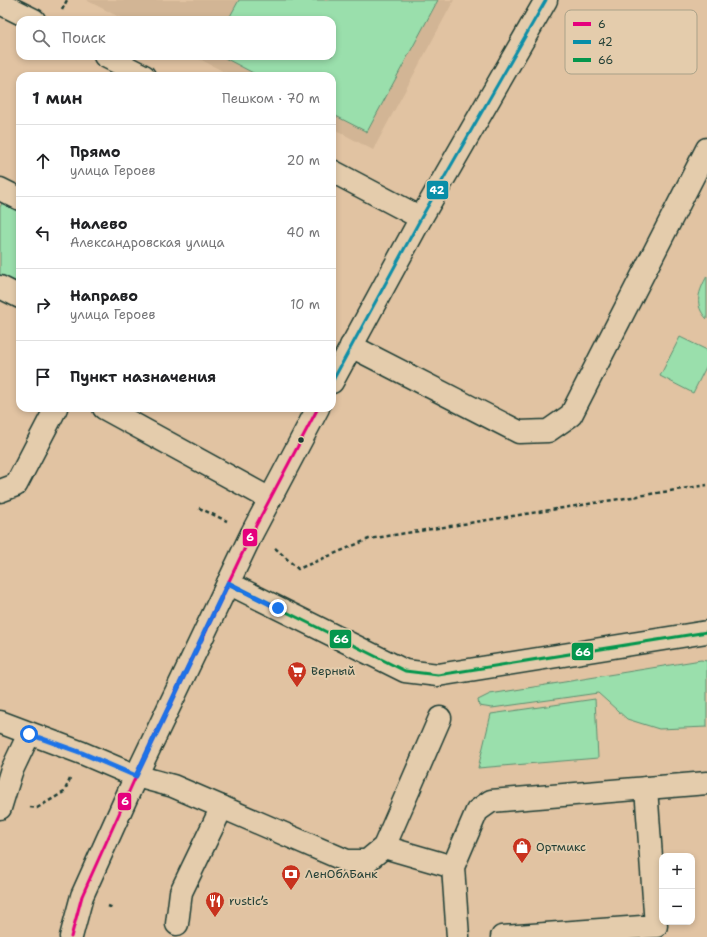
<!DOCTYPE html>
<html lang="ru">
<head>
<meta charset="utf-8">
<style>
  body { margin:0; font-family:"Shantell Sans",sans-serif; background:#f2f2f2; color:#202124 }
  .controls { position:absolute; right:12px; bottom:12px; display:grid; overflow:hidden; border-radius:8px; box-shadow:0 2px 6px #0003 }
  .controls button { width:36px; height:36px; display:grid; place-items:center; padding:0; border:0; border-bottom:1px solid #e0e0e0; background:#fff; color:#202124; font:20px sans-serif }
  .stop { position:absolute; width:12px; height:12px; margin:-9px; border:3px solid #1a73e8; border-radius:50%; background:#fff }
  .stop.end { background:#1a73e8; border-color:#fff; box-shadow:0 1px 4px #0008 }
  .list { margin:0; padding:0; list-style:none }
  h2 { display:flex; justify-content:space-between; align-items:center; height:52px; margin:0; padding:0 16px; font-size:17px }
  h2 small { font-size:13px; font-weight:400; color:#757577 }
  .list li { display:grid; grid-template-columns:26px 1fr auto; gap:12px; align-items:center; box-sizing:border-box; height:72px; padding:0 16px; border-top:1px solid #e0e0e0 }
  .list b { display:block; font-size:15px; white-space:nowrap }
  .list p { margin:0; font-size:13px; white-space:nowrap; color:#757577 }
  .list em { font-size:13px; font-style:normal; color:#757577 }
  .icon { flex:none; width:22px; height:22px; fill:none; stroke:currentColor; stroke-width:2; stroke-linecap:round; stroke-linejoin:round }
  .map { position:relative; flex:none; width:707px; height:937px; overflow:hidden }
  .search { position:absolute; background:#fff; box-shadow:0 2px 6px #0003; left:16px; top:16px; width:320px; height:44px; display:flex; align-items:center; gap:10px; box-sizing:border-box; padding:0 14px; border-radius:12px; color:#757577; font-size:15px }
  .panel { position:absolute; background:#fff; box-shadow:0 2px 6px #0003; left:16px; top:72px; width:320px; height:340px; border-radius:12px }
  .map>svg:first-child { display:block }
  .built { fill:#d2b595 }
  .green { fill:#9adfac; stroke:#5c8e70 }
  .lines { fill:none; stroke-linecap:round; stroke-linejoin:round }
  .minor-casing { stroke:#1f3d34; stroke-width:25 }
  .path { stroke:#1f3d34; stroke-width:2.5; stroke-dasharray:4 3; stroke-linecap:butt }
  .minor { stroke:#e4ccac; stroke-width:22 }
  .bus-1-casing { stroke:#e4ccac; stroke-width:6 }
  .bus-2-casing { stroke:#e4ccac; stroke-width:6 }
  .bus-3-casing { stroke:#e4ccac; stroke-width:6 }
  .bus-1 { stroke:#e5007d; stroke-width:3 }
  .bus-2 { stroke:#088ea8; stroke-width:3 }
  .bus-3 { stroke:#05964d; stroke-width:3 }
  .route { stroke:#1a73e8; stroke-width:5 }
  .bus-dot { fill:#1f3d34; stroke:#e4ccac; stroke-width:1.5 }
  .labels { text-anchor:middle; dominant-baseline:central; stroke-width:4; stroke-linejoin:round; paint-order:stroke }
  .poi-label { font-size:12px; fill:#1f3d34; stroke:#e4ccac; text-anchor:start }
  .key { fill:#e4ccac; stroke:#a9a188; stroke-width:1 }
  .key-label { font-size:11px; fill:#1f3d34 }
  .line-badge { stroke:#e4ccac; stroke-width:1.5 }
  .badge-label { font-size:11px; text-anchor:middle; font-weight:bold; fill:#fff }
</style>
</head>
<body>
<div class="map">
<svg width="707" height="937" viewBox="0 0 707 937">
  <rect width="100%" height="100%" fill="#e1c3a2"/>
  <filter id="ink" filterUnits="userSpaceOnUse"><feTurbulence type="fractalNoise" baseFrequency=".025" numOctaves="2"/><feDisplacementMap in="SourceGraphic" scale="8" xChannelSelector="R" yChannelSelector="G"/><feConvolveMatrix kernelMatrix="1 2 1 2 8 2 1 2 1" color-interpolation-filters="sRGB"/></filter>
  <g filter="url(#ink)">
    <polygon class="built" points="86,0 454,0 373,150 332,128 332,76 232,76 194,56 332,56 332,20 125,20"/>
    <g class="green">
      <polygon points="239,0 438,0 367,132 332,114 332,76 259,76 221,56 332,56 332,20 228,20"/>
      <polygon points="2,203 20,212 20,287 0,277 0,207"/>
      <path d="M 707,276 L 707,319 C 693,305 699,291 707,276 Z"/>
      <polygon points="680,337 707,350 707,365 693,393 660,376"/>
      <polygon points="701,660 707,661 707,727 659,729 627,719 598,693 492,708 479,706 478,700 490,694"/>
      <polygon points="595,699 598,758 478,768 491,714"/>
    </g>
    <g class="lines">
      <defs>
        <g id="minor">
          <polyline points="0,3 34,20"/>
          <polyline points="105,56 144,76"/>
          <polyline points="332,171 421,218"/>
          <polyline points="0,189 20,199"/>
          <polyline points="0,287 20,297"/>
          <polyline points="351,346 519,432 548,431 571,415 707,149"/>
          <polyline points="332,382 421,218 546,0"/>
          <polyline points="104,408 270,499"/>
          <polyline points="0,491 16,485 56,408"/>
          <polyline points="228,583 405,671 438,675 707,632"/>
          <polyline points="0,722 82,753 136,776 173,786 347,861 367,861 384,847 440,718"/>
          <polyline points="0,808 11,772 29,734"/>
          <polyline points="384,847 453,867"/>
          <polyline points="177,924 181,892 222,807"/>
          <polyline points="71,937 82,896 136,776 252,533 318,408"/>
          <polyline points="458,937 453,867 477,811 491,801 707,783"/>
          <polyline points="502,937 656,926 646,788"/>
        </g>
      </defs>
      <use href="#minor" class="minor-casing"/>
      <g class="path">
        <polyline points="62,10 67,0"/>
        <polyline points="199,508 227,521"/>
        <polyline points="275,548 298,569 369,539 707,485"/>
        <polyline points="30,807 37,808 64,792 70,779"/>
        <polyline points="108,906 113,908"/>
      </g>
      <use href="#minor" class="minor"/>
      <defs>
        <polyline id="bus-1" points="71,937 82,896 136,776 252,533 318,408"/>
        <polyline id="bus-2" points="332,382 421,218 546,0"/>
        <polyline id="bus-3" points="228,583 405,671 438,675 707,632"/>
      </defs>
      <use href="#bus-1" class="bus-1-casing"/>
      <use href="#bus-2" class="bus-2-casing"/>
      <use href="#bus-3" class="bus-3-casing"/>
      <use href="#bus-1" class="bus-1"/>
      <use href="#bus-2" class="bus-2"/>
      <use href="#bus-3" class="bus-3"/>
    </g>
  </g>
  <g class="lines" filter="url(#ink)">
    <polyline class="route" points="29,734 82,753 136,776 228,583 278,608"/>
  </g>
  <defs>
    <symbol id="supermarket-pin" viewBox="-11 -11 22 30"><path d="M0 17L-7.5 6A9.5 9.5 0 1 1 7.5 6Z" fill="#c8321e" stroke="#e4ccac"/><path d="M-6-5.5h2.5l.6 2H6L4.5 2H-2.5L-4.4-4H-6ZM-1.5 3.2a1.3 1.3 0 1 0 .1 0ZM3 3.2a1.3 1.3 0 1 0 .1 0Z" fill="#fff"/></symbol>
    <symbol id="shop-pin" viewBox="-11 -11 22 30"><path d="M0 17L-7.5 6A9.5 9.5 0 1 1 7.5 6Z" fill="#c8321e" stroke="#e4ccac"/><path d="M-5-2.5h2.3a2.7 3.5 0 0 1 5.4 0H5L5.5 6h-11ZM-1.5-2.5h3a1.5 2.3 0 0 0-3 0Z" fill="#fff"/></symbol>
    <symbol id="bank-pin" viewBox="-11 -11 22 30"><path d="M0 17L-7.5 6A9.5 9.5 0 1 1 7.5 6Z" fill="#c8321e" stroke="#e4ccac"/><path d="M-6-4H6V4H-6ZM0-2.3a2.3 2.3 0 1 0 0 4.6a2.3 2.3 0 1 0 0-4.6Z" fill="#fff"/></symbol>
    <symbol id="restaurant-pin" viewBox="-11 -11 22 30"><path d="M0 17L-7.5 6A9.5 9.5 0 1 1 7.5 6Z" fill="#c8321e" stroke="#e4ccac"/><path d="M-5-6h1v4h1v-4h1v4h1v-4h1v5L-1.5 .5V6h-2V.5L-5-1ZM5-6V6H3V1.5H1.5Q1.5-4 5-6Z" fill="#fff"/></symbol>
  </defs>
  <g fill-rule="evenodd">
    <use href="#supermarket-pin" x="286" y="660" width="22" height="30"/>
    <use href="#shop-pin" x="511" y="836" width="22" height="30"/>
    <use href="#bank-pin" x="280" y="863" width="22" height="30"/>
    <use href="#restaurant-pin" x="204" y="890" width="22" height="30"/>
  </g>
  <circle class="bus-dot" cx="301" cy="440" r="3.5"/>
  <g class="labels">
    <g class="poi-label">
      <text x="311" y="671">Верный</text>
      <text x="536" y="847">Ортмикс</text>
      <text x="305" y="874">ЛенОблБанк</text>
      <text x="229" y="901">rustic’s</text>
    </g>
  </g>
  <rect x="565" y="10" width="132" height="64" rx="6" class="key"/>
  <rect x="573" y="22" width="18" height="4" fill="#e5007d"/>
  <rect x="573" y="40" width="18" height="4" fill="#088ea8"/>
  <rect x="573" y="58" width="18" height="4" fill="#05964d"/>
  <g class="key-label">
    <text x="598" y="28">6</text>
    <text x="598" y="46">42</text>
    <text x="598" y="64">66</text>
  </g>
  <g class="line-badge">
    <rect x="426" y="180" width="23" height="20" rx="4" fill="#088ea8"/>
    <rect x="242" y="528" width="16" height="19" rx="4" fill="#e5007d"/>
    <rect x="329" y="629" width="23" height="20" rx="4" fill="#05964d"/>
    <rect x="571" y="642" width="23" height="19" rx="4" fill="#05964d"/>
    <rect x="117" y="792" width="15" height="19" rx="4" fill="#e5007d"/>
  </g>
  <g class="badge-label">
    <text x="437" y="194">42</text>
    <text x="250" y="541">6</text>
    <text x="341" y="643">66</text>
    <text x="583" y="656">66</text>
    <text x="125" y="805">6</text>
  </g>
</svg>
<div class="controls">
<button>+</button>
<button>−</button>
</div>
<div class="stop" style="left:29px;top:734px"></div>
<div class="stop end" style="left:278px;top:608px"></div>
<div class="search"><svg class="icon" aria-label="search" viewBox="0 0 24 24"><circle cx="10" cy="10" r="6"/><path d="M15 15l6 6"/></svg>Поиск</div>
<section class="panel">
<h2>1 мин<small>Пешком · 70 m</small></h2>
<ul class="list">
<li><svg class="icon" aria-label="ahead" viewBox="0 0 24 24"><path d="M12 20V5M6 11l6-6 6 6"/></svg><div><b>Прямо</b><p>улица Героев</p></div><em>20 m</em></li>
<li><svg class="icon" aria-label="left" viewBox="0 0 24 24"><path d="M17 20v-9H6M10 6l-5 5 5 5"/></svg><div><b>Налево</b><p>Александровская улица</p></div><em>40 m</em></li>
<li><svg class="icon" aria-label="right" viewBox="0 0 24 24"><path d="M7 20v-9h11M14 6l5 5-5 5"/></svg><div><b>Направо</b><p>улица Героев</p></div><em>10 m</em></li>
<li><svg class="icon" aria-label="arrive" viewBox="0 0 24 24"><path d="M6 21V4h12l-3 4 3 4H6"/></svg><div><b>Пункт назначения</b></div></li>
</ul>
</section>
</div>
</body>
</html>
